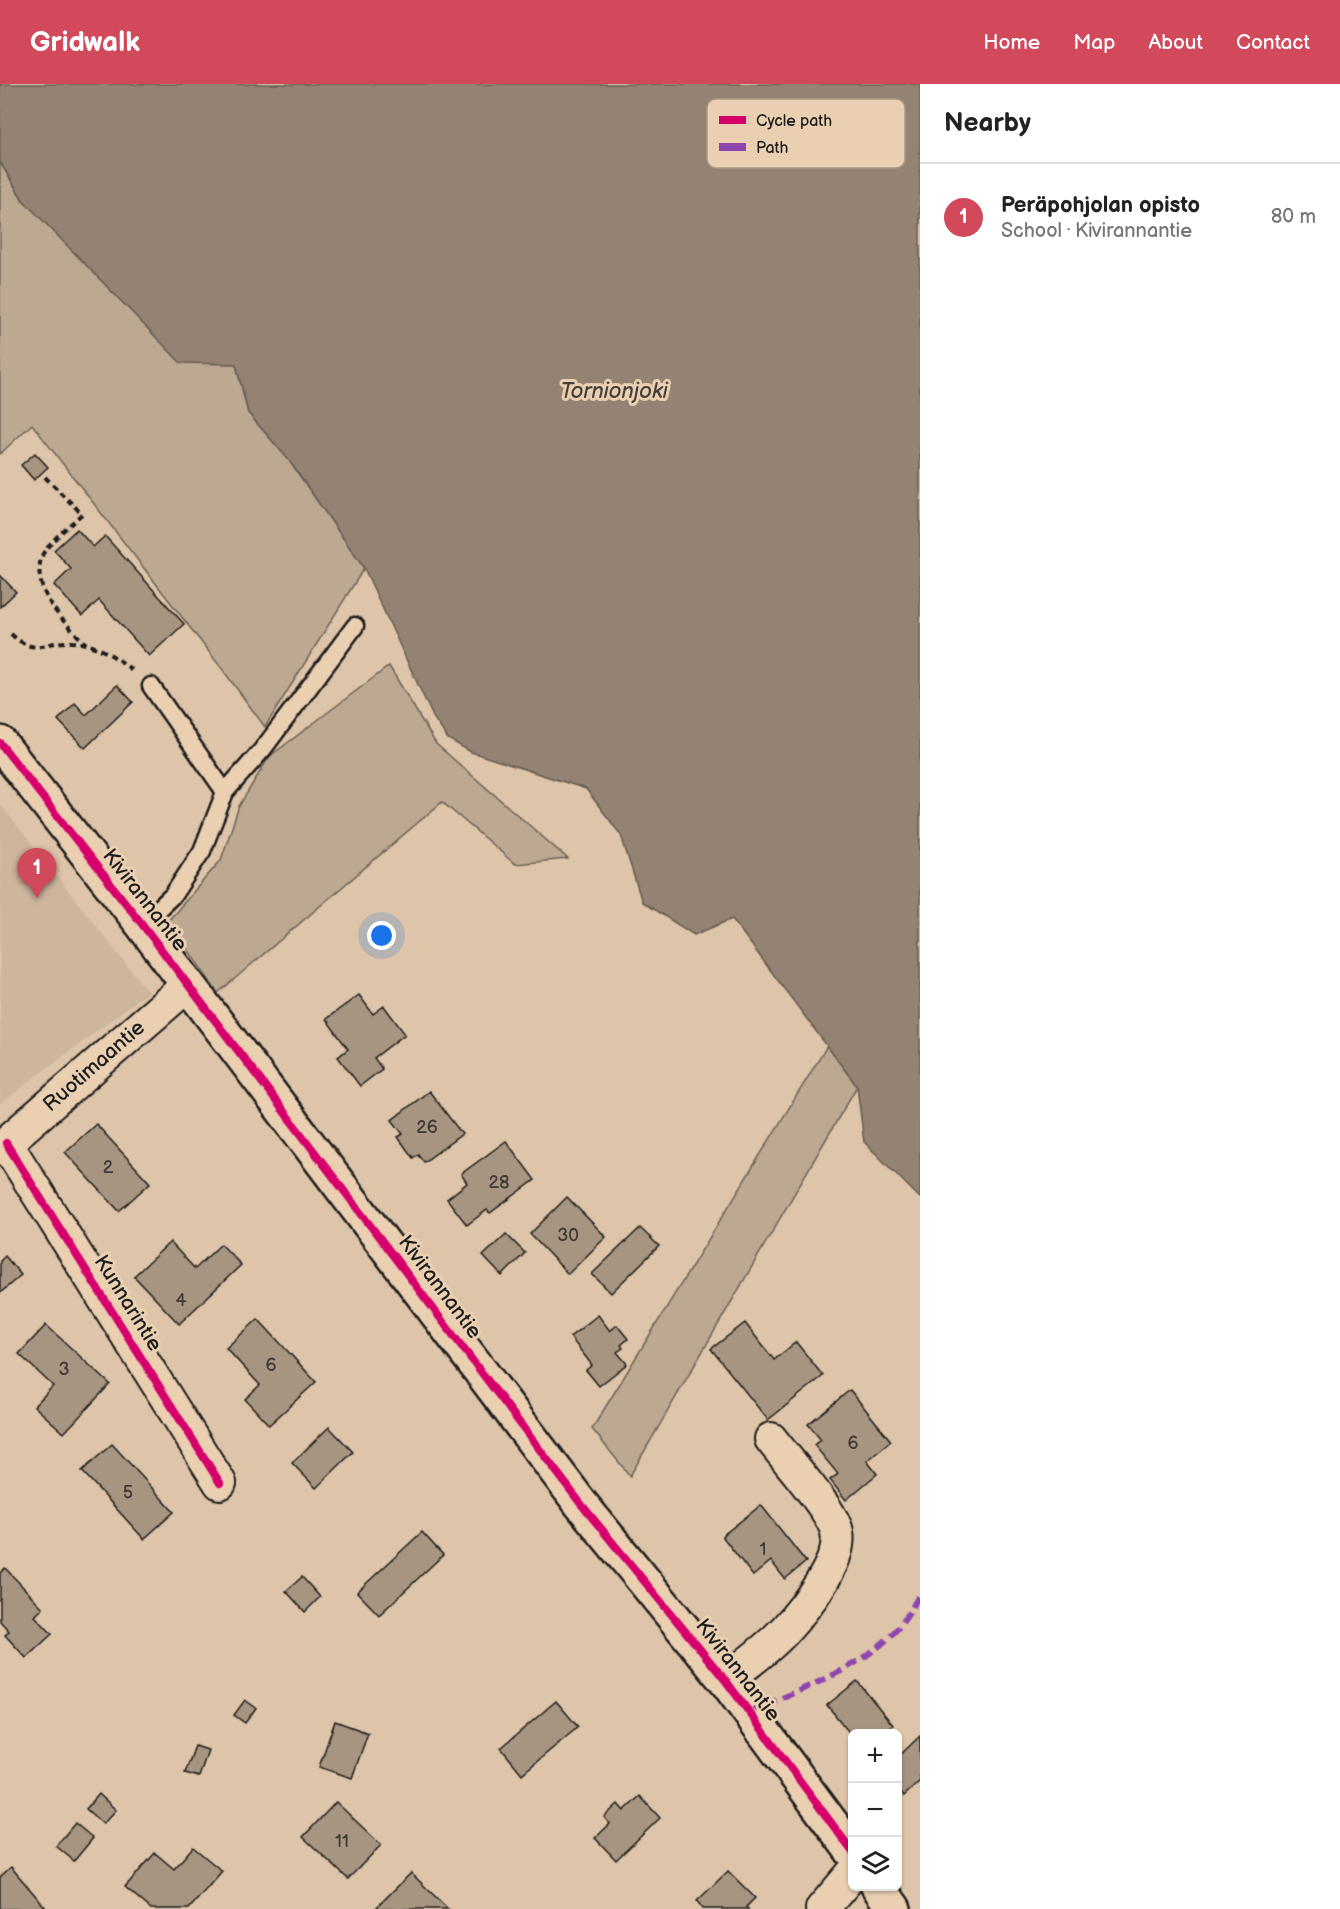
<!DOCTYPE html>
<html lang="en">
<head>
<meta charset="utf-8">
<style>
  body { margin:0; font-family:"Balsamiq Sans",sans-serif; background:#f2f2f2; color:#222 }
  .controls { position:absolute; right:18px; bottom:18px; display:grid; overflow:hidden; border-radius:9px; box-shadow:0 2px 4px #0004 }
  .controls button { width:54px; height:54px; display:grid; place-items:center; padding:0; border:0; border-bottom:2px solid #e0e0e0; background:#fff; color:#222; font:30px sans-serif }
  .you { position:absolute; left:382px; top:852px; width:21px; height:21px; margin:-15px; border:4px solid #fff; border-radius:50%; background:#1a73e8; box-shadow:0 0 0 9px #1a73e833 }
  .badge { display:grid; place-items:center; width:39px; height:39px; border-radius:50%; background:#d1495b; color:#fff; font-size:20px; font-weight:700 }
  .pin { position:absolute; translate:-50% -50px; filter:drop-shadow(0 2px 3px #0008) }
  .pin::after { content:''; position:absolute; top:32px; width:21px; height:18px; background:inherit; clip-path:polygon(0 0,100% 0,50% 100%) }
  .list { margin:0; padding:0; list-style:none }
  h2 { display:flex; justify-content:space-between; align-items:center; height:78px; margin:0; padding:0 24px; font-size:26px }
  h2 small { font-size:20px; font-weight:400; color:#767676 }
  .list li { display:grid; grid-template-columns:39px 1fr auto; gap:18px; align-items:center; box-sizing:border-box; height:108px; padding:0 24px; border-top:2px solid #e0e0e0 }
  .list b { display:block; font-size:22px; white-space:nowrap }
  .list p { margin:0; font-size:20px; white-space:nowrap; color:#767676 }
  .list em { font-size:20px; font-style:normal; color:#767676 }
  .icon { flex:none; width:33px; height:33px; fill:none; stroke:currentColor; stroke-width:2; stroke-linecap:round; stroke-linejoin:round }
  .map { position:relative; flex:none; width:920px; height:1825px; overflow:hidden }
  header { display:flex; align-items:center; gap:36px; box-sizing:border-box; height:84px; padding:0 30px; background:#d1495b; color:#fff }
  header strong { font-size:28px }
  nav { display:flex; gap:33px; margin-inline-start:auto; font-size:21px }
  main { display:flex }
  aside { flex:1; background:#fff }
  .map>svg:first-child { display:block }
  .built { fill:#ceb69c }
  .green { fill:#bda891; stroke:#6c6256; stroke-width:1.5 }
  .water { fill:#948372; stroke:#645a50; stroke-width:1.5 }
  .building { fill:#a79581; stroke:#1c1c1c; stroke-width:1.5 }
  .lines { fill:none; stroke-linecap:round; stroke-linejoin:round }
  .service-casing { stroke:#1c1c1c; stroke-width:21 }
  .minor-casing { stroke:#1c1c1c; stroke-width:36 }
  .tertiary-casing { stroke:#1c1c1c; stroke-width:38 }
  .path { stroke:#1c1c1c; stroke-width:4; stroke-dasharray:6 4.5; stroke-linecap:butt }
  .service { stroke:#eacfb1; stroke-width:16 }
  .minor { stroke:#eacfb1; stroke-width:32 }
  .tertiary { stroke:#eacfb1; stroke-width:33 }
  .quiet { stroke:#8e44ad; stroke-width:6; stroke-dasharray:12 6; stroke-linecap:butt }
  .cycleway-casing { stroke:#eacfb1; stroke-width:11 }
  .cycleway { stroke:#d6006c; stroke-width:8 }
  .labels { text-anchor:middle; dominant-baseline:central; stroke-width:6; stroke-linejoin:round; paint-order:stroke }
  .number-label { font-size:18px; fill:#3f3a35 }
  .street-label { font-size:21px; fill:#1c1c1c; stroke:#eacfb1 }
  .water-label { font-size:22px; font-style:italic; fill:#46403a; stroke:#eacfb1 }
  .key { fill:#eacfb1; stroke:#ac9984; stroke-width:1.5 }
  .key-label { font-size:16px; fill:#1c1c1c }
</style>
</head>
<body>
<header>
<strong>Gridwalk</strong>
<nav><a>Home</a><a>Map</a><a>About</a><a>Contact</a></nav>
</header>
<main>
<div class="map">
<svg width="920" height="1825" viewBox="0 0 920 1825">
  <rect width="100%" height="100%" fill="#dec4a8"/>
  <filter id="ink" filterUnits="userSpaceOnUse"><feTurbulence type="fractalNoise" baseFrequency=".0167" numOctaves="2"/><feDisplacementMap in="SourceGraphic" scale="12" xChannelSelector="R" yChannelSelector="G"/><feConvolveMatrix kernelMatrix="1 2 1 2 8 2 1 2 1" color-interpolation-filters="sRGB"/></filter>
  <g filter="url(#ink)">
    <polygon class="built" points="0,720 148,908 0,1020"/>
    <g class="green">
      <polygon points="0,78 23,116 236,280 248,329 288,375 364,484 265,643 223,586 32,340 0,370"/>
      <polygon points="389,582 436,660 568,775 515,780 442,718 218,909 168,837 221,776 239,722 269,673"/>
      <polygon points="827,962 857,1002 630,1392 592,1345"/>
    </g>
    <polygon class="water" points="0,0 920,0 920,1114 864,1058 857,1002 732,835 694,851 642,818 621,751 586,705 471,668 448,655 433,633 364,484 288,375 248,329 236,280 181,279 23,116 0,78"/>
    <g class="building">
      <polygon points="35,369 48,383 34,396 21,381"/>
      <polygon points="77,445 93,463 105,452 184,540 149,572 99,516 82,532 54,501 71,485 54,466"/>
      <polygon points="0,491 16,508 0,523"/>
      <polygon points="117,601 133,618 85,664 58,636 75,619 86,631"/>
      <polygon points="359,911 373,930 384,922 405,950 374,974 382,985 360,1002 338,973 348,965 326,935"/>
      <polygon points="429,1007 462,1050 424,1078 418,1070 413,1074 398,1053 403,1050 392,1036"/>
      <polygon points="96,1040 150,1099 119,1127 65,1068"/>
      <polygon points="506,1057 535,1096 490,1129 487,1126 467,1141 447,1115 467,1099 461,1090"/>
      <polygon points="567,1113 606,1153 568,1190 530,1150"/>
      <polygon points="640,1144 659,1162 611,1209 592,1190"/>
      <polygon points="506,1150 525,1169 502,1192 483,1172"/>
      <polygon points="170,1158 195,1185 221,1160 241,1181 179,1240 134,1192"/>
      <polygon points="5,1172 21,1191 0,1209 0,1177"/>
      <polygon points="598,1231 610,1247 617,1241 628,1255 621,1261 623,1264 617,1268 627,1280 599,1302 586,1286 592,1281 570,1253"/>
      <polygon points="258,1235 316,1298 269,1341 245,1315 260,1301 226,1264"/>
      <polygon points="745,1239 774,1276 796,1258 823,1292 768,1336 711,1265"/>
      <polygon points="46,1241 110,1300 64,1349 34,1322 53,1302 19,1270"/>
      <polygon points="850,1306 891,1357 867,1377 877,1390 846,1416 830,1396 838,1390 814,1361 821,1356 808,1340"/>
      <polygon points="329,1343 353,1368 316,1404 292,1379"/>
      <polygon points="112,1360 174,1428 144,1455 82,1387"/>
      <polygon points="761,1421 806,1478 785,1495 771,1477 753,1492 722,1452"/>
      <polygon points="422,1448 443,1471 379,1531 357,1508"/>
      <polygon points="5,1484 43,1524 35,1532 52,1550 26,1574 5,1551 9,1547 0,1537 0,1489"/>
      <polygon points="302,1493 320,1513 305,1528 286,1507"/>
      <polygon points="857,1597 893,1641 883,1650 852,1650 852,1652 827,1621"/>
      <polygon points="245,1616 256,1624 245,1639 234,1631"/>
      <polygon points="556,1617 578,1643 522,1690 501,1664"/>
      <polygon points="335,1637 368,1649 352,1694 319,1683"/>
      <polygon points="920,1652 920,1697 904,1712 898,1704 898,1673"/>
      <polygon points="195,1662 208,1666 199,1693 185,1689"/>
      <polygon points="99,1710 116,1726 103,1740 86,1725"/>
      <polygon points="640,1712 660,1734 616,1776 595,1754 610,1740 604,1733 618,1720 624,1727"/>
      <polygon points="336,1718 381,1761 348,1795 303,1753"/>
      <polygon points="75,1739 93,1754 74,1777 56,1762"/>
      <polygon points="193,1763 222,1787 189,1825 151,1825 125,1803 155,1769 174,1785"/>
      <polygon points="11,1783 46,1824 45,1825 0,1825 0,1793"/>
      <polygon points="728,1787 755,1814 746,1823 748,1825 703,1825 697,1817"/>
      <polygon points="411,1789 448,1825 380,1825 377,1823"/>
    </g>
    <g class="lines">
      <defs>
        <g id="service">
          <polyline points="151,602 225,708"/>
          <polyline points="142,840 173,811 202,767 225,708 263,665 355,542"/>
        </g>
        <g id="minor">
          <polyline points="6,1059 220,1399"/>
          <polyline points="0,1064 188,901"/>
          <path d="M 726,1597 C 745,1580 768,1565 785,1546 C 804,1525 843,1477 837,1448 C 833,1427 786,1375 771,1355"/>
          <polyline points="822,1825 852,1790"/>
        </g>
        <g id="tertiary">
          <polyline points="0,659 142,840 581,1420 726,1597 852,1767"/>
          <polyline points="878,1802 894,1825"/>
        </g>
      </defs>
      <use href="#service" class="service-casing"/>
      <use href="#minor" class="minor-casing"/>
      <use href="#tertiary" class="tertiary-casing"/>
      <g class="path">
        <path d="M 45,393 L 82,430 C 72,439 45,461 41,474 C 32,509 64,538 86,560"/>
        <path d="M 11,550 C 37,574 43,556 72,558 C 95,559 117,573 134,588"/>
      </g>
      <use href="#service" class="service"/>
      <use href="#minor" class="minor"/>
      <use href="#tertiary" class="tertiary"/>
      <path class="quiet" d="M 749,1628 C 798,1606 861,1586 897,1545 C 906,1535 913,1522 920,1510"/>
      <defs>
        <g id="cycleway">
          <polyline points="0,659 142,840 581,1420 726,1597 852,1767"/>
          <polyline points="6,1059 220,1399"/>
        </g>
      </defs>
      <use href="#cycleway" class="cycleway-casing"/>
      <use href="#cycleway" class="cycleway"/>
    </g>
  </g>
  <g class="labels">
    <g class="number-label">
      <text x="427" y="1043">26</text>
      <text x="108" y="1083">2</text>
      <text x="499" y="1098">28</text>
      <text x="568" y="1151">30</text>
      <text x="181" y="1216">4</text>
      <text x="271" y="1281">6</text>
      <text x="64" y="1285">3</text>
      <text x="853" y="1359">6</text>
      <text x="128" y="1408">5</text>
      <text x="763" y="1465">1</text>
      <text x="342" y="1757">11</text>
    </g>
    <g class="street-label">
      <text transform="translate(145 816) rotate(52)">Kivirannantie</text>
      <text transform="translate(94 982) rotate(-41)">Ruotimaantie</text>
      <text transform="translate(440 1203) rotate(53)">Kivirannantie</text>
      <text transform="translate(128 1219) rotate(58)">Kunnarintie</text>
      <text transform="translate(738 1586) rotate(52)">Kivirannantie</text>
    </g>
    <g class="water-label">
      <text x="614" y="307">Tornionjoki</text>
    </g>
  </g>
  <rect x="707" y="15" width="198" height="69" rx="9" class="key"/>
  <rect x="719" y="32" width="27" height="8" fill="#d6006c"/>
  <rect x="719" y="59" width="27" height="8" fill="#8e44ad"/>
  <g class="key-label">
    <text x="756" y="42">Cycle path</text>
    <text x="756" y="69">Path</text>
  </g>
</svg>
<div class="controls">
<button>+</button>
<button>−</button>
<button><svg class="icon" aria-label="layers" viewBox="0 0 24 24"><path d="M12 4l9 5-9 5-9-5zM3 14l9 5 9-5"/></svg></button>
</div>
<div class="you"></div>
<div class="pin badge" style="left:37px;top:814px">1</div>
</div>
<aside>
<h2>Nearby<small></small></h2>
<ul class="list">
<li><span class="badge">1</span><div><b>Peräpohjolan opisto</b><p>School · Kivirannantie</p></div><em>80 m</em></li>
</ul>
</aside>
</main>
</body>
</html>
